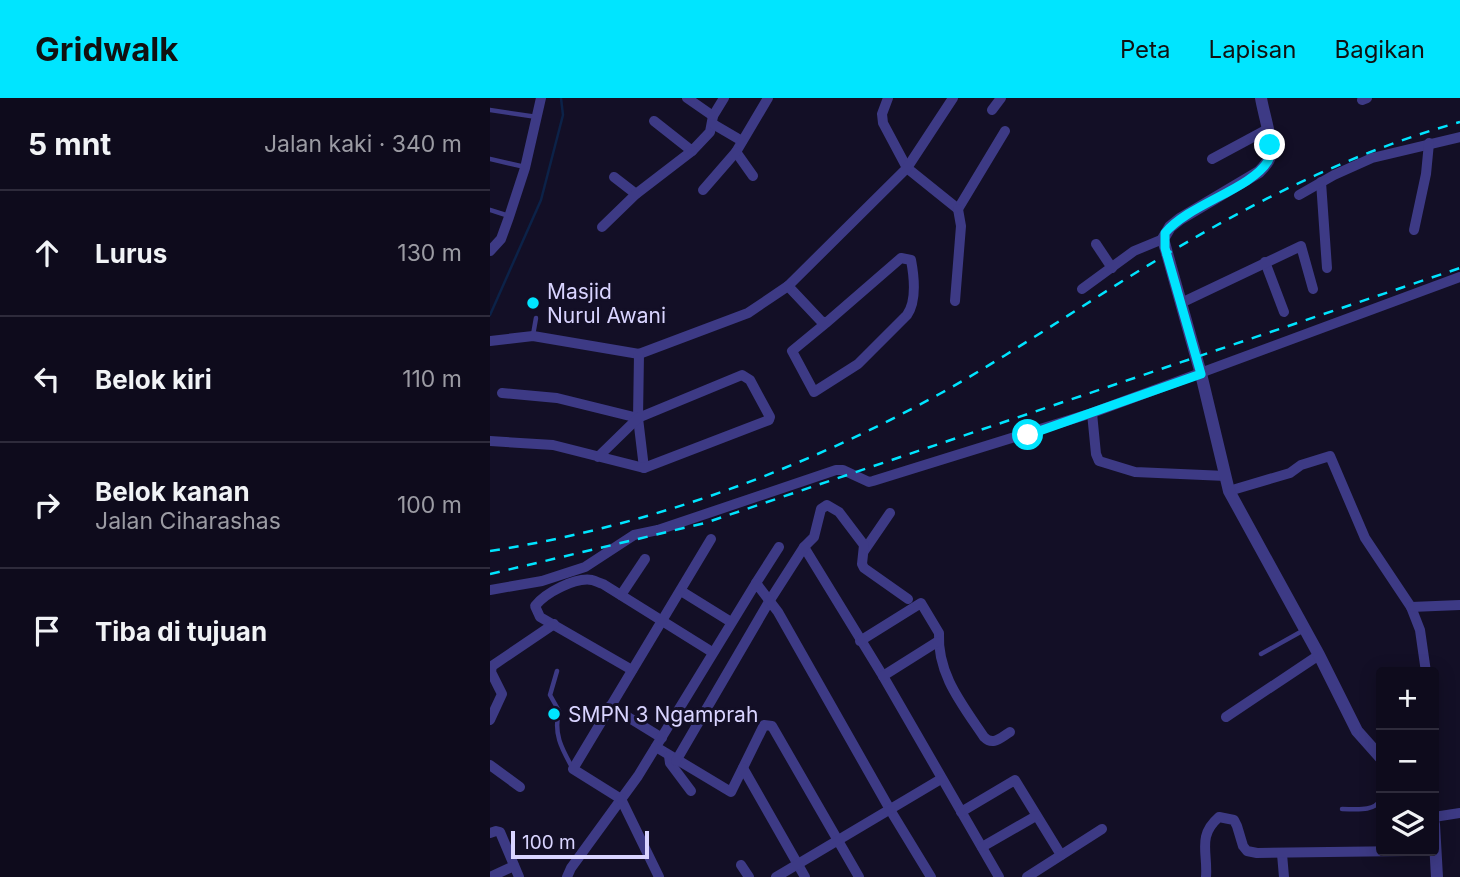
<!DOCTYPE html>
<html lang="id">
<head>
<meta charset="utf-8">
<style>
  body { margin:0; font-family:Inter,sans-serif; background:#171425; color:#f1f3f6 }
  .controls { position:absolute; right:21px; bottom:21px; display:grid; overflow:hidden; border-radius:7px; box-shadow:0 4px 18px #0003 }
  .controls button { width:63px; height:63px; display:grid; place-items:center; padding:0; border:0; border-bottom:2px solid #2e2b3b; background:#0e0b1c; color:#f1f3f6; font:35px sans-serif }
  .scale { position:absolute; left:21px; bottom:18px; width:138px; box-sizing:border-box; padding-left:7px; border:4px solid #d9d4ff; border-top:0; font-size:19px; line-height:24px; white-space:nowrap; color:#d9d4ff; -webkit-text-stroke:5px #130f26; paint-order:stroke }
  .stop { position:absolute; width:21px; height:21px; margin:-16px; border:5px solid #00e5ff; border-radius:50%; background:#fff }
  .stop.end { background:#00e5ff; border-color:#fff; box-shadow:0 2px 7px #0008 }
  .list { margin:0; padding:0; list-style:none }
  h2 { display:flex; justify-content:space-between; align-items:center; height:91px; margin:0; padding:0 28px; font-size:30px }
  h2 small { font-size:23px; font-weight:400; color:#9b9ba3 }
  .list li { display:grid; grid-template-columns:46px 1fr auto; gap:21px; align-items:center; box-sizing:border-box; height:126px; padding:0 28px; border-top:2px solid #2e2b3b }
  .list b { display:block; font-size:26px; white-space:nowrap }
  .list p { margin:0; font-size:23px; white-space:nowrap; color:#9b9ba3 }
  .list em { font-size:23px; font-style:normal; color:#9b9ba3 }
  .icon { flex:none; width:38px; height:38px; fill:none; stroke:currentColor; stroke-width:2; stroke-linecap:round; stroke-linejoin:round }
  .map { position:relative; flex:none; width:970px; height:779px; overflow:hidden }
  header { display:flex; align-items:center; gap:42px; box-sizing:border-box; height:98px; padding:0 35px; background:#00e5ff; color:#111 }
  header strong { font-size:33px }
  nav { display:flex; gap:38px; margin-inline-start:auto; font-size:24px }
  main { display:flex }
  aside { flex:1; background:#0e0b1c }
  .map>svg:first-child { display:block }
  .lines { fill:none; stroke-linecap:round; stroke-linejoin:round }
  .stream { stroke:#0c2248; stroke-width:2.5 }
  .service { stroke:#3d3a85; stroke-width:4.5 }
  .minor { stroke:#3d3a85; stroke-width:10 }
  .tertiary { stroke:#3d3a85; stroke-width:12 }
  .rail { stroke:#00e5ff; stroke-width:2.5; stroke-dasharray:10 9; stroke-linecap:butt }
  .route { stroke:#00e5ff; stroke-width:9 }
  .poi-dot { fill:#00e5ff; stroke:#130f26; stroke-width:2.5 }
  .labels { text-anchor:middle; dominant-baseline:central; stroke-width:6; stroke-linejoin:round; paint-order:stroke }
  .poi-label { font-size:21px; fill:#d9d4ff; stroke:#130f26; text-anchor:start }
</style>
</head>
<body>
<header>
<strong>Gridwalk</strong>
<nav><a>Peta</a><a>Lapisan</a><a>Bagikan</a></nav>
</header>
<main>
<aside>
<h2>5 mnt<small>Jalan kaki · 340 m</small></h2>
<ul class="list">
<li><svg class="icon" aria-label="ahead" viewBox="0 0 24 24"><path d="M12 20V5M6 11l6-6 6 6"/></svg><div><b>Lurus</b></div><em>130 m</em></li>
<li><svg class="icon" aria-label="left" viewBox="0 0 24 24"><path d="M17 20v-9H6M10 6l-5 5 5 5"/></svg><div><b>Belok kiri</b></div><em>110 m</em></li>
<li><svg class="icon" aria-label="right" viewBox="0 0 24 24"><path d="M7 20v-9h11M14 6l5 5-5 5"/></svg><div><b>Belok kanan</b><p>Jalan Ciharashas</p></div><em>100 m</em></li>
<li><svg class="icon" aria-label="arrive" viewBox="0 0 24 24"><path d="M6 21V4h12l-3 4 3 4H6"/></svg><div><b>Tiba di tujuan</b></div></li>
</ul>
</aside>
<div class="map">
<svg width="970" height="779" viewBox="0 0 970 779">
  <rect width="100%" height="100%" fill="#130f26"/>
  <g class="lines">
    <polyline class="stream" points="0,217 51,102 73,17 71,0"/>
    <g class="service">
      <polyline points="0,12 47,19"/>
      <polyline points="0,61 35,69"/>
      <polyline points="0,112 19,118"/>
      <polyline points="43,237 46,220"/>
      <polyline points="771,556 814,532"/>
      <path d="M 67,573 L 60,597 L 69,613 C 63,636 72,651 83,671"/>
      <path d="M 852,711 C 866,711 883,714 891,702"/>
    </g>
    <g class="minor">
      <polyline points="197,0 223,18"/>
      <polyline points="398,0 392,16 393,25 417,70 468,111 515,33"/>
      <polyline points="872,2 877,0"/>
      <polyline points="502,12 511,0"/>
      <polyline points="164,23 202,53 220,34 223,18 234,0"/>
      <polyline points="223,26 252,43"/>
      <polyline points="722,61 776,32"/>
      <polyline points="263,78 246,54 278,0"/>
      <polyline points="124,79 146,96"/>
      <polyline points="831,84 837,170"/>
      <polyline points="213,92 246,54"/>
      <polyline points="809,97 844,77 882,60 970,39"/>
      <polyline points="112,129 146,96 202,53"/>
      <polyline points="924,132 936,76 939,45"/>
      <polyline points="606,146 622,170"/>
      <polyline points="0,153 11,141 19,119 35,70 51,0"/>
      <polyline points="775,164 794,214"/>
      <path d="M 298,188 L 331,223 L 336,225 L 411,160 L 421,162 C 424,178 427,203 417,217 L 368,266 L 324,294 L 302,253 L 336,225"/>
      <polyline points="592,191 644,153 673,141"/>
      <polyline points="465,203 471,128 468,111"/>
      <polyline points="691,205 811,148 823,191"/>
      <polyline points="0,243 43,238 149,256 258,215 298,188 417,70 463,0"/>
      <polyline points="149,256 148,320 154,370"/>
      <polyline points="12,295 67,300 148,320"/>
      <polyline points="602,315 606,356 609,363 645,374 736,378"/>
      <polyline points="0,343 63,347 154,370 279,322 280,319 260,282 252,277 148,320 108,359"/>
      <polyline points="739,393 800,375 811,367 840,358 875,440 921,509 930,532 936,574"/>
      <polyline points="314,449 393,578 509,779"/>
      <polyline points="374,453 400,415"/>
      <polyline points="266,485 289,449"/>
      <polyline points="0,492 52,483 95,469 144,437 168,432 346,372 353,372 379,384 383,383 602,315 970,179"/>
      <polyline points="191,493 241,524"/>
      <polyline points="131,497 155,461"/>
      <polyline points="921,509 970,507"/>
      <path d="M 370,543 L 431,505 L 449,535 C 447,576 472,606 494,639 C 503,648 510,640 520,634"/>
      <path d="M 142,572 L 50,519 L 45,508 C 55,495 85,479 102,482 C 106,483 109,485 113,486 L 222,554"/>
      <polyline points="393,578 447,544"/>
      <polyline points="120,608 172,640"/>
      <polyline points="736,619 829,557"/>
      <polyline points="0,622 12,596 1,574 2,568 64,526"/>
      <polyline points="166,649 241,694 274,627 282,628 369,779"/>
      <polyline points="179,658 180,665 201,693"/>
      <polyline points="186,663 280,502 314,449 324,439 331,411 337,407 349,414 374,447 372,466 374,470 418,501"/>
      <polyline points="0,667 30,689"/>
      <polyline points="253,670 315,779"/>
      <polyline points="471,714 525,682 571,757"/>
      <polyline points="944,719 970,715"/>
      <polyline points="0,735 6,733 10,734 29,779"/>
      <polyline points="492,749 546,718"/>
      <polyline points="792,756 794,779"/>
      <polyline points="251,767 259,779"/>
      <polyline points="0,779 24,768"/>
      <polyline points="77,779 81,770 148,678 266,485 288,514 402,715 441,779"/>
      <polyline points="169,779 131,701 83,671 221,441"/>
      <polyline points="286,779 451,681"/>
      <polyline points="537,779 612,731"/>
      <path d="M 716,779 C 718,754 707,738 729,719 L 744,722 L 747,728 L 753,748 L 757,753 L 767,755 L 918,753"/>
    </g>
    <g class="tertiary">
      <path d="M 771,0 C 773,14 784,46 780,59 C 778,65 773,70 769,74 L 690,121 L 680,129 L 673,141 L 711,276 L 739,393 L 829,557 L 867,633 L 891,660"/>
      <polyline points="944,726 947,779"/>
    </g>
    <g class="rail">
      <path d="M 0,453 C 155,429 306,374 444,299 C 524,255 599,202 677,156 C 769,101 866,53 970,24"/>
      <polyline points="0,476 215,425 970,170"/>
    </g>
  </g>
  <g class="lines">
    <path class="route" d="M 538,337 L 711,276 L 675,150 L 675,135 C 699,106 761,91 778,63 C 781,58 780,53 780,47"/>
  </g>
  <g class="poi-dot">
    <circle cx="43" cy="205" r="7"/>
    <circle cx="64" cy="616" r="7"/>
  </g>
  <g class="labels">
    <g class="poi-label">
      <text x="57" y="193">Masjid<tspan x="57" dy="24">Nurul Awani</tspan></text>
      <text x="78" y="616">SMPN 3 Ngamprah</text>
    </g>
  </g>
</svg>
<div class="controls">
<button>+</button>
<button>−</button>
<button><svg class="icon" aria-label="layers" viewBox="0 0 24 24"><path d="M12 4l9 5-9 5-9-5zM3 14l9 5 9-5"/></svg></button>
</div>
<div class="scale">100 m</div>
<div class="stop" style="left:538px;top:337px"></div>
<div class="stop end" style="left:780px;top:47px"></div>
</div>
</main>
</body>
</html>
